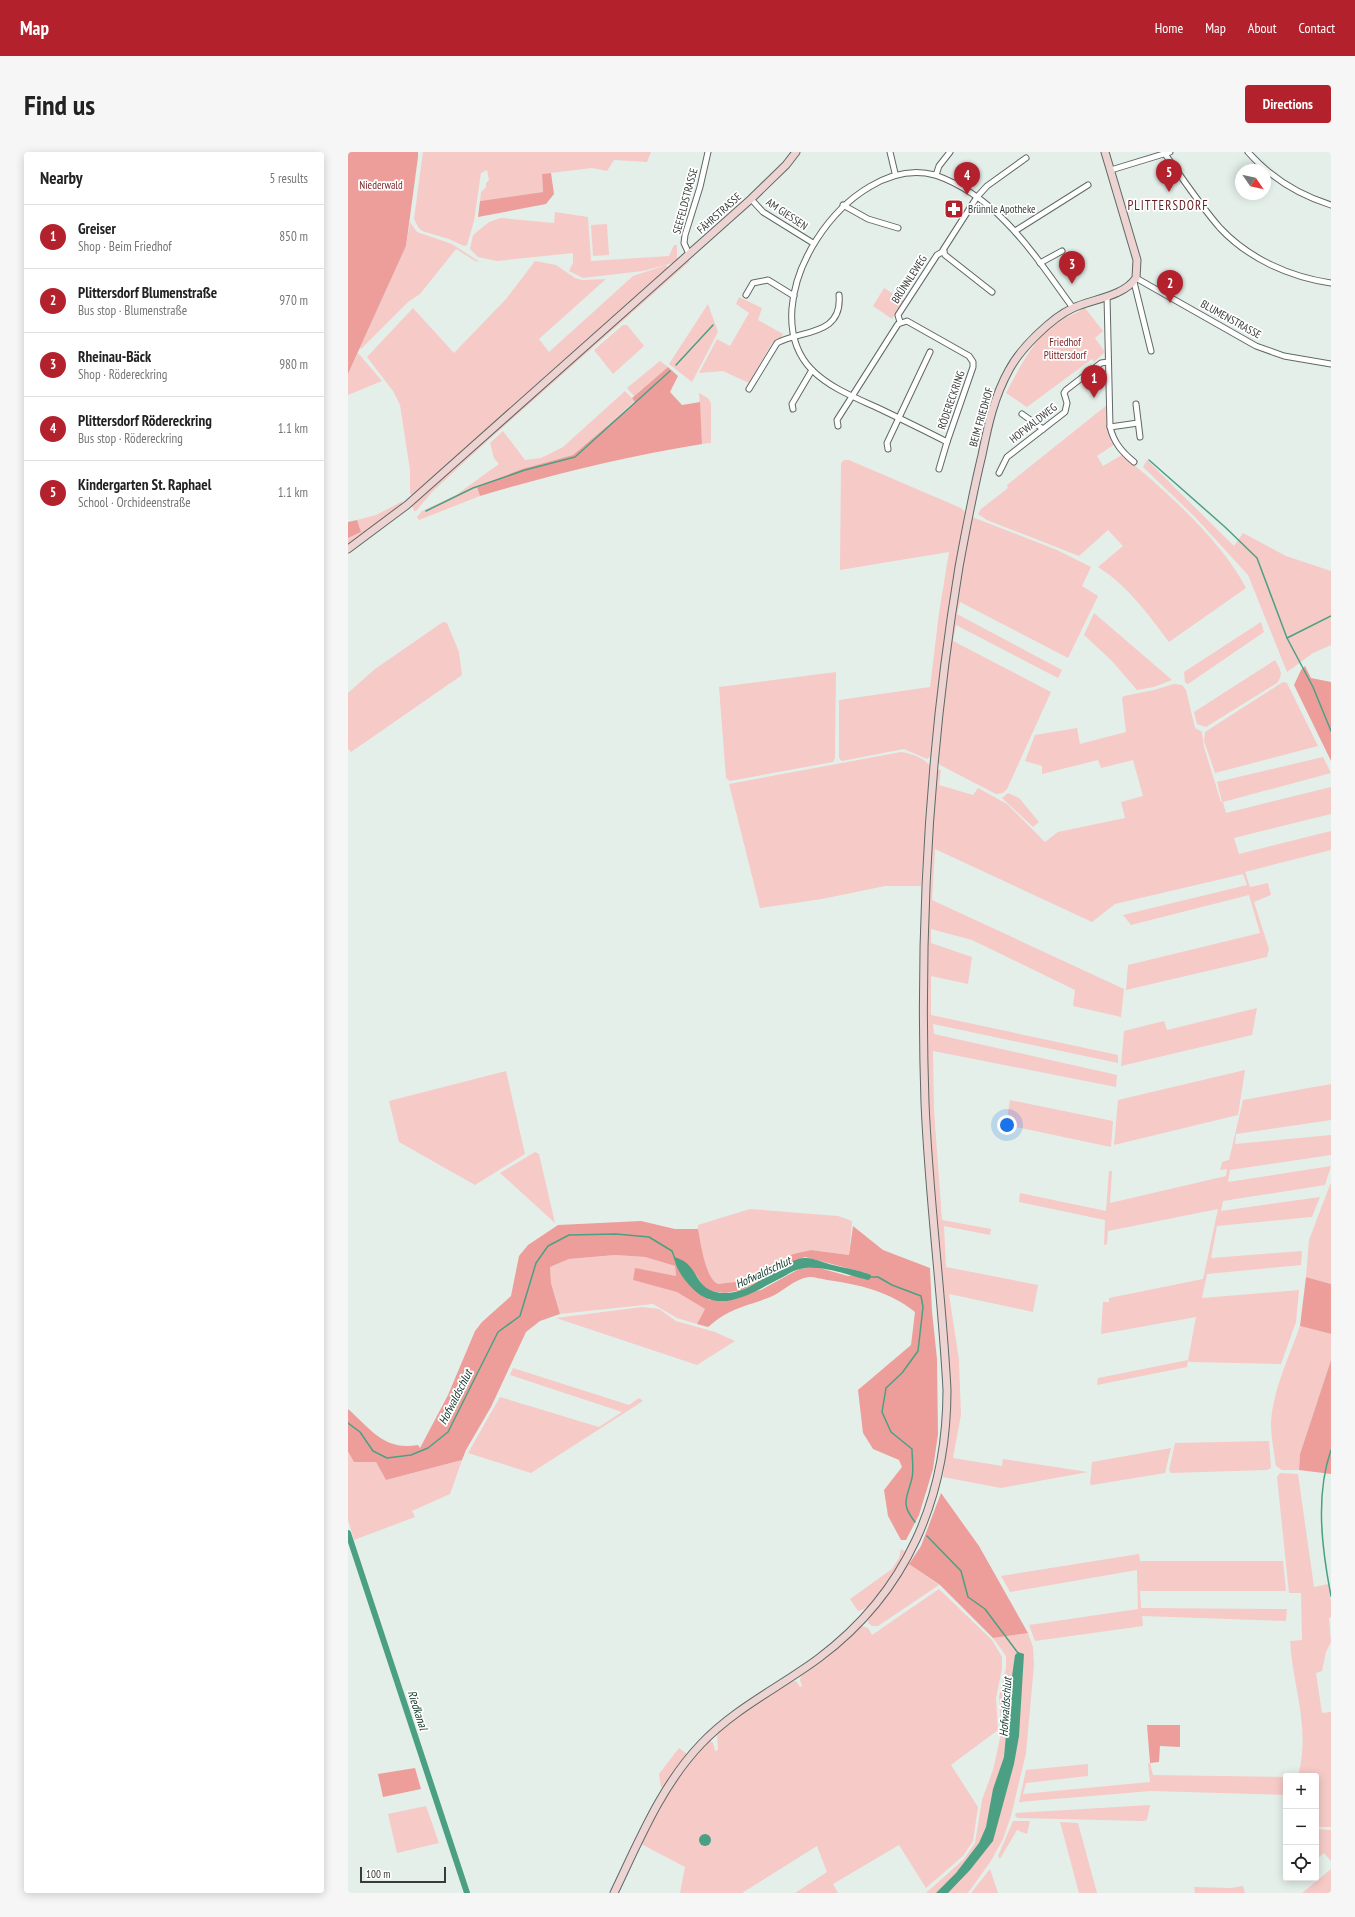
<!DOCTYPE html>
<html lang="en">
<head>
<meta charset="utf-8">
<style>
  body { margin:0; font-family:"PT Sans Narrow",sans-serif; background:#f6f6f6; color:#222 }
  .controls { position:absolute; right:12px; bottom:12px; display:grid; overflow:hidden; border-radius:4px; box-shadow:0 2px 10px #0003 }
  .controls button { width:36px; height:36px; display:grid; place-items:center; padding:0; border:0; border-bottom:1px solid #e0e0e0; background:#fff; color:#222; font:20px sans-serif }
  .compass { position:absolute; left:887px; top:12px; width:36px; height:36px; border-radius:50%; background:#fff; box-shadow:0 2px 10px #0003; rotate:124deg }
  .scale { position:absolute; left:12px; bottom:10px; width:86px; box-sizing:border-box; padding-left:4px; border:2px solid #373b39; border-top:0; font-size:11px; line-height:14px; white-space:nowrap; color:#373b39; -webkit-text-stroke:3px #fff; paint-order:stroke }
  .you { position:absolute; left:659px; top:973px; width:14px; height:14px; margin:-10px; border:3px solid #fff; border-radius:50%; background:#1a73e8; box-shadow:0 0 0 6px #1a73e833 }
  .badge { display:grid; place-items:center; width:26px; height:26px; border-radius:50%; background:#b3212d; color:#fff; font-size:13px; font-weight:700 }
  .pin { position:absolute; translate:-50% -33px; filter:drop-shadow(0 1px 2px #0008) }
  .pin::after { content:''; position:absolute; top:21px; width:14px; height:12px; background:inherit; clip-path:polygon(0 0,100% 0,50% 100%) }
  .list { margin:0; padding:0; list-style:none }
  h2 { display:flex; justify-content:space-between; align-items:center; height:52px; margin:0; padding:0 16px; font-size:17px }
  h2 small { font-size:13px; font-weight:400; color:#767676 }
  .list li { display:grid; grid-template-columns:26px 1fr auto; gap:12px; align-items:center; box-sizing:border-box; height:64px; padding:0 16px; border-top:1px solid #e0e0e0 }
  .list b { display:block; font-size:15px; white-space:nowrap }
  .list p { margin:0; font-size:13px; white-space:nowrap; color:#767676 }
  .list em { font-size:13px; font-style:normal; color:#767676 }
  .icon { flex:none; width:22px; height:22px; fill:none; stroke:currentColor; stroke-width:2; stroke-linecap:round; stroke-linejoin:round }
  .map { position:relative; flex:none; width:983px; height:1741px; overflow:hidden; border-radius:4px }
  header { display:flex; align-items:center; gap:24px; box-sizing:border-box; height:56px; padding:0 20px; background:#b3212d; color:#fff }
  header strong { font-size:19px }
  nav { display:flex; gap:22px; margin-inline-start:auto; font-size:14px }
  .intro { display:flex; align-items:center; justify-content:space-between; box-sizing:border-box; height:96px; padding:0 24px }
  h1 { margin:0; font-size:28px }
  .button { padding:10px 18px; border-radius:4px; background:#b3212d; color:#fff; font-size:14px; font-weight:700 }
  main { display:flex; gap:24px; padding:0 24px }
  aside { flex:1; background:#fff; border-radius:4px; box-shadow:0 2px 10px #0003 }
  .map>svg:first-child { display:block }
  .green { fill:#f6cac7 }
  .forest { fill:#ed9e9a; fill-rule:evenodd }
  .water { fill:#4ba083 }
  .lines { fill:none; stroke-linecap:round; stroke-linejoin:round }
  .stream { stroke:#4ba083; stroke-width:1.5 }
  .canal { stroke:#4ba083; stroke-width:6 }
  .minor-casing { stroke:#5f6965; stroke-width:7 }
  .secondary-casing { stroke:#5f6965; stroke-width:9 }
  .minor { stroke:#fff; stroke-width:5 }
  .secondary { stroke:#edd3d2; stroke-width:7 }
  .labels { text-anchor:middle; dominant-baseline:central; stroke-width:3.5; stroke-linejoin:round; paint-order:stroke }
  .park-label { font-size:11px; fill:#7d2325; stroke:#fff }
  .street-label { font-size:11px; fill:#373b39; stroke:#fff }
  .poi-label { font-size:11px; fill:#373b39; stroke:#fff; text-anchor:start }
  .water-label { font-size:12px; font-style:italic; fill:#0f372a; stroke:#fff }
  .quarter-label { font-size:13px; letter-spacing:1px; fill:#631e1f; stroke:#fff }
</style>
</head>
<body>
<header>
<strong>Map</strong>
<nav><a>Home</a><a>Map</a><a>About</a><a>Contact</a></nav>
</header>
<div class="intro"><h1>Find us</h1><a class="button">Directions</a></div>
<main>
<aside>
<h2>Nearby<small>5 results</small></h2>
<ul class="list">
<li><span class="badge">1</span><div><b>Greiser</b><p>Shop · Beim Friedhof</p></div><em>850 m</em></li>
<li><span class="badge">2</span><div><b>Plittersdorf Blumenstraße</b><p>Bus stop · Blumenstraße</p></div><em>970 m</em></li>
<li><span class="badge">3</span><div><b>Rheinau-Bäck</b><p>Shop · Rödereckring</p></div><em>980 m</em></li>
<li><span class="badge">4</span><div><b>Plittersdorf Rödereckring</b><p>Bus stop · Rödereckring</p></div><em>1.1 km</em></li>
<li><span class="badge">5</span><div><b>Kindergarten St. Raphael</b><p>School · Orchideenstraße</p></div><em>1.1 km</em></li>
</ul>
</aside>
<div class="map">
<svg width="983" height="1741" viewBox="0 0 983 1741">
  <rect width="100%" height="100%" fill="#e4efea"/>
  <g class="green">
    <polygon points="75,0 303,0 299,10 266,8 259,19 244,16 194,22 195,40 132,49 133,40 138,35 138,31 141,28 139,18 133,21 126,69 119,93 116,94 101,87 74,79 70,75 66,67"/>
    <polygon points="207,60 240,65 243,109 321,104 326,93 329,93 329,108 325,111 295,119 235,126 221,119 225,111 225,101 149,109 130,105 122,97 125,83 141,70 153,66 206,71"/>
    <polygon points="62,70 69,80 104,92 130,109 129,110 108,97 72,142 60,150 13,197 12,196 58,94"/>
    <polygon points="259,72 261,103 245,104 243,73"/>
    <polygon points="339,108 342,109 340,111 136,292 84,340 68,359 66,359 64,353"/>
    <polygon points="187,109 208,113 227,126 234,128 258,127 191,187 201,200 285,124 318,113 320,116 65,343 62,342 62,318 52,253 45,239 19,205 65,156 106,201 158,147"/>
    <polygon points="536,136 556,149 544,167 525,154"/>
    <polygon points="391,145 414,156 410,168 435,182 432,187 424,191 401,231 375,219 351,221 369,187 382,194 401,161 388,152"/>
    <polygon points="360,152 370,180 344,230 321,212"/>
    <path d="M 737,156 L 755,179 L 747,186 L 757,200 L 746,210 L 744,207 L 679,255 L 658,241 C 672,215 686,185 712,169 C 720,164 729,161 737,156 Z"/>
    <polygon points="275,173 279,173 296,194 265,222 246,198"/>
    <polygon points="10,201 34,229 0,243 0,222"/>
    <polygon points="312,209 320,215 286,244 279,236"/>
    <polygon points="277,239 287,249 225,303 174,317 129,335 132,344 71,368 69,365 74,359 108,343 151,312 146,306 142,291 155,279 177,308 193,306 215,295"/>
    <polygon points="351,241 360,246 363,251 363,291 354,292"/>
    <path d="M 759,253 L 767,292 L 749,304 L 755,314 L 774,303 C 815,336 874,389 898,436 L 821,490 C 800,462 780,434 750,415 L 775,394 L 760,378 L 731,404 L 639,368 L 630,362 L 633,357 L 660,336 L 659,333 Z"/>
    <polygon points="496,308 501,308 613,356 617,360 600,460 582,605 579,607 556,597 494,609 491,606 491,548 582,535 591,461 601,400 492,418 493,311"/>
    <polygon points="799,308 886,394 895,381 938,404 983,419 983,493 965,501 939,520 900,423 847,365 795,315"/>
    <polygon points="55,349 52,354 0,393 0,386 13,380 9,368 28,363"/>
    <polygon points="624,365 709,398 743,415 734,434 750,444 720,506 612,450 609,462 714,518 710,526 608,473 605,489 703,540 659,637 655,641 648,642 592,613 589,609 609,448"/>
    <polygon points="746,461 824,528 806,535 789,538 764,509 736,483"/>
    <polygon points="95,470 99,471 111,500 114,523 3,600 0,597 0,541 27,517"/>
    <polygon points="913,470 916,480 840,532 837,530 836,520"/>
    <path d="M 927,508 C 932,517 936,522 929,531 L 858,575 L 849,572 L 846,560 Z"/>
    <polygon points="488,520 487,606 485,610 382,629 378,626 371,535"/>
    <polygon points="935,530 939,531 970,594 867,621 856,589 857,580"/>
    <path d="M 826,532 L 834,533 L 838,538 L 847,576 L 854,580 L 856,595 L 873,650 L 874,650 L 869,630 L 975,605 L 983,621 L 875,650 L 878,661 L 983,635 L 983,662 L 886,686 L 891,702 L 983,679 L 983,698 L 897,720 L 902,735 L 920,731 L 923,743 L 906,750 L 921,797 L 919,805 L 778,838 L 780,813 L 912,781 L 901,743 L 783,773 L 775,763 L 899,733 L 895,722 L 767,752 L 744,770 L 587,697 L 584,748 L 776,837 L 773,865 L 725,854 L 727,838 L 624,788 L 583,777 L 583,791 L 624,805 L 620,832 L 583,824 L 583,863 L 770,903 L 770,911 L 585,872 L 586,882 L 769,923 L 768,935 L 585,899 L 586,958 L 594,1068 L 643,1077 L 642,1083 L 596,1074 L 598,1115 L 690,1133 L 685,1160 L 601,1142 L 611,1208 L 613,1263 L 605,1306 L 654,1314 L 655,1307 L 740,1320 L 653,1336 L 595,1325 L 602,1270 L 603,1243 C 597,1138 584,1034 580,929 C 576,825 582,722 588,618 L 593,618 L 591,633 L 625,643 L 630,636 L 659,652 L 697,690 L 710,680 L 777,666 L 773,650 L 795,644 L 785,608 L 753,616 L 750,608 L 694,622 L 694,614 L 677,609 L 687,583 L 729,576 L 732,592 L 778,580 L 774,546 L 776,544 L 806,538 Z"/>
    <path d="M 553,600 C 562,601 577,606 582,614 L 573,734 L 537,734 L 474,747 L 412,756 L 381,632 Z"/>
    <polygon points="660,641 671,646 691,670 685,675 654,646"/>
    <polygon points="909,856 904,883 773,914 776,879 816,869 819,878"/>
    <polygon points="897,918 890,963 766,993 770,948"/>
    <polygon points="158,919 177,1002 127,1033 51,990 41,949"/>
    <polygon points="983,932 983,968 888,982 887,992 983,983 983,1003 882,1018 880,1030 983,1014 977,1033 875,1049 873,1059 972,1045 964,1065 869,1074 863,1106 954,1099 953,1113 859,1122 854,1146 951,1138 948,1170 933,1212 842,1210 840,1209 839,1215 749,1233 750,1226 840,1208 848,1165 753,1182 755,1150 761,1150 761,1146 855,1127 870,1057 760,1079 759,1092 756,1093 757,1068 671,1050 672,1041 758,1059 761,1019 764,1019 762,1051 878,1024 879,1017 872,1018 874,1010 881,1008 895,948"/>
    <polygon points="662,948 765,969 763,995 658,973"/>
    <polygon points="187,1000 191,1002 207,1071 152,1021"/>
    <polygon points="983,1030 983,1132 958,1125 961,1088"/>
    <path d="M 402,1057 L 490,1064 L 504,1069 L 501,1103 L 463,1098 L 445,1102 L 403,1128 L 370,1132 C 357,1126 353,1091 350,1077 L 350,1073 Z"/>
    <polygon points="267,1103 297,1105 327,1114 328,1124 287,1117 285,1128 329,1139 357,1157 349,1172 329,1166 305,1152 212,1162 203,1131 202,1115 221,1107"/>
    <polygon points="294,1155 311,1157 328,1169 367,1180 387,1189 349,1213 208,1166"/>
    <path d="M 952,1174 L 983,1182 L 983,1208 L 952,1302 L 951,1318 L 934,1318 L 928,1314 C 926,1300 923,1285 923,1271 C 925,1238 941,1205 952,1174 Z"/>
    <polygon points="165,1216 281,1253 291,1246 295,1249 183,1321 120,1301 152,1245 251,1275 274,1260 162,1223"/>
    <polygon points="921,1289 923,1316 919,1318 823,1321 821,1318 827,1291"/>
    <polygon points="823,1296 817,1321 744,1333 742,1332 744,1310"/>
    <polygon points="0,1301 6,1310 28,1310 38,1328 114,1308 102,1342 64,1359 67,1365 6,1388 0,1368"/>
    <path d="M 932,1321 L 950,1322 L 966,1435 L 980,1432 L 983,1450 L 983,1465 L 981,1466 L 983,1490 L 978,1500 L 974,1519 L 968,1521 L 974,1561 L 983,1560 L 983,1675 L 968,1675 L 968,1624 L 950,1624 C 963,1576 945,1537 942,1489 L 954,1488 L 953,1441 L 941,1441 L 929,1325 Z"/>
    <path d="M 553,1397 L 558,1400 C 549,1414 527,1457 510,1459 L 502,1447 L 544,1417 L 551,1406 Z"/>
    <polygon points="791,1402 792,1409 935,1409 938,1439 792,1439 793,1456 939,1457 938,1469 794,1464 795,1474 687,1489 681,1473 790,1457 789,1418 662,1440 653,1424"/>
    <polygon points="560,1411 591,1433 530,1474 524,1474 520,1471 521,1465"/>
    <path d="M 591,1437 L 644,1488 L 654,1505 L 654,1517 L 648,1546 L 650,1578 L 603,1613 L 630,1655 L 625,1689 L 615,1704 L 578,1736 L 551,1693 L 485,1732 L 490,1741 L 447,1741 L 479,1720 L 469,1694 L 394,1741 L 332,1741 L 337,1715 L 293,1692 C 314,1651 330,1623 361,1588 L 365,1591 L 367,1599 L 370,1598 L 369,1582 L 407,1552 L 445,1529 L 448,1529 L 452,1535 L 454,1534 L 452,1528 L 453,1524 L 514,1474 L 520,1476 L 524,1483 Z"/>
    <polygon points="680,1481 685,1495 686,1513 678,1601 663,1664 655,1687 643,1709 620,1741 578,1741 616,1707 627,1691 634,1648 645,1618 654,1577 651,1545 658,1516 658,1504 645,1486"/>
    <polygon points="331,1596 339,1602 315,1636 313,1635 311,1622"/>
    <polygon points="800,1611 802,1611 805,1623 938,1625 938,1643 803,1639 671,1650 678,1618 740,1612 740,1624 678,1631 675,1642 802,1630"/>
    <polygon points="802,1653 799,1668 795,1669 670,1666 667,1664 668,1661"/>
    <polygon points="78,1654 91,1691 49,1701 40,1662"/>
    <polygon points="665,1669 682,1669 679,1682 669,1678 652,1707 650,1704"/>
    <polygon points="712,1670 730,1671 749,1741 731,1741"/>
    <polygon points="968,1677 983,1678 983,1709 976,1701 968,1708"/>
    <polygon points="642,1717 650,1741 623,1741"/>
    <polygon points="983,1717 983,1741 954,1741"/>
    <polygon points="895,1734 897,1741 847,1741 846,1735 883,1736"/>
  </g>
  <g class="forest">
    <polygon points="0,0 70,0 70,5 58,94 0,222"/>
    <polygon points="203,21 206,42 198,52 130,65 132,49 195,40 194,22"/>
    <path d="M 320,215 L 330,224 L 322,240 L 334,253 L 352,250 L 354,292 C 279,304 206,322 132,344 L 129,335 L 174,317 L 225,303 L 287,250 L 284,246 Z"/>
    <polygon points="9,368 13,380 0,386 0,370"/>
    <polygon points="957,514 963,526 983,530 983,609 946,533 953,518"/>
    <path d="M 293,1069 L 327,1077 L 350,1077 C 353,1091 357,1126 370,1132 L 403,1128 L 445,1102 L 463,1098 L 501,1103 L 505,1074 L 535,1098 L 582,1116 L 584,1159 L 589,1207 L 590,1282 L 585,1317 L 571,1363 L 558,1388 L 553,1388 L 540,1364 L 536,1338 L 554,1315 L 551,1308 L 525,1297 L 515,1281 L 510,1238 L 563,1193 L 567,1160 C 543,1140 510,1132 479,1128 C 474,1127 467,1125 461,1125 C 445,1127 434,1141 420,1146 C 395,1155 382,1156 360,1175 L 349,1172 L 357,1157 L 329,1140 L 285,1128 L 287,1116 L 328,1124 L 327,1114 L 297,1105 L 267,1103 L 221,1107 L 202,1115 L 203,1131 L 212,1162 L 192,1169 L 178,1180 L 143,1255 L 118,1298 L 114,1308 L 38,1328 L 28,1310 L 6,1310 L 0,1300 L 0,1257 C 23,1277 36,1299 70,1293 L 72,1296 L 100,1243 L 127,1179 L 134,1170 L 163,1144 L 171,1104 L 180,1093 L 210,1073 ZM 457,1105 L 518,1121 L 500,1124 L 468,1115 L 451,1117 L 413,1138 L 361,1148 L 346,1119 L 356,1136 L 362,1139 L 377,1141 L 394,1138 L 412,1130 L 433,1115 Z"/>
    <polygon points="958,1125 983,1132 983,1182 952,1174"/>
    <polygon points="983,1208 983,1322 951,1318 952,1302"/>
    <polygon points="593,1341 631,1394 680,1481 645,1486 592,1433 561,1412 573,1394"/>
    <polygon points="799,1573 832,1573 832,1595 812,1594 811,1610 802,1611"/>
    <polygon points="67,1616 73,1637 35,1645 30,1622"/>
  </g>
  <g class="water">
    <path d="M 326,1105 C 354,1112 343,1139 375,1141 C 398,1142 414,1126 432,1115 C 438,1112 451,1105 458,1106 C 466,1106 476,1111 485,1113 C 497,1116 511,1118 523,1123 L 522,1127 L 520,1128 C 499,1123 473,1112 452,1117 C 446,1118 440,1122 435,1125 C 408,1138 374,1164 346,1138 C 337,1129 328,1118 326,1105 Z"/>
    <polygon points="670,1500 676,1502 671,1584 666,1612 645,1689 622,1718 600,1741 588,1741 608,1721 631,1691 638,1675 645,1637 656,1605 662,1538 667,1503"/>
    <circle cx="357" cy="1688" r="6"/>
  </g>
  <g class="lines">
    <g class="stream">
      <polyline points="328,213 365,173"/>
      <polyline points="801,308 877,375 909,406 939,486 965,535 983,579"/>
      <polyline points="78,359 125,336 177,318 227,305 322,219"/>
      <polyline points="939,486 983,464"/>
      <path d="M 521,1125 L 530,1125 L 544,1133 L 573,1144 L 575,1155 L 570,1199 L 554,1221 L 538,1236 L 534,1260 L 543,1280 L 564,1297 C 564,1306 566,1318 564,1326 C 559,1347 552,1351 567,1370"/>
      <polyline points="0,1271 12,1280 25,1299 39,1306 63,1303 80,1296 100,1280 150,1180 172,1164 188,1111 200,1094 221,1083 268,1082 301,1085 324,1099 327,1107"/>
      <path d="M 983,1298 C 967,1344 974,1397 983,1444"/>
      <polyline points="579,1384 613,1419 620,1445 637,1457 670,1501"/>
    </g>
    <polyline class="canal" points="0,1381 119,1741"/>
    <defs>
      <g id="minor">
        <polyline points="542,0 547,21"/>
        <path d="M 900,0 C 922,25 951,43 983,53"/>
        <path d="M 817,2 C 835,27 852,53 872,76 C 901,107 942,125 983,131"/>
        <polyline points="763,18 822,0"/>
        <polyline points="588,23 591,14 602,0"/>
        <polyline points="403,47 415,60 465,91"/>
        <polyline points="495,53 520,67 550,76"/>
        <polyline points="667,79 740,33"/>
        <polyline points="341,102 336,91 337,83 352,35 360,0"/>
        <polyline points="692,111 714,99"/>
        <polyline points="788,126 908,194 936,204 983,212"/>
        <polyline points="786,130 803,199"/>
        <polyline points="644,140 597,103 595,98 629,45 639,34 678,6"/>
        <polyline points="398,143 405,131 420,128 446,144"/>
        <path d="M 759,144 L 762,275 C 766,291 774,300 786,310"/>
        <polyline points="552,170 550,163 589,103 596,99"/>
        <path d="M 401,237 L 429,191 C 453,178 495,184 491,143"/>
        <polyline points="788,252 792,285"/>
        <polyline points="445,257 444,252 464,218"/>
        <polyline points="674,262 695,277"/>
        <path d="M 490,274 L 489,268 L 550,172 L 559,169 L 621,204 L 625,210 L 625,215 L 599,290 C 576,278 553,267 530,256 C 508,246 482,236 464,218 C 400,152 500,0 587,23 C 651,45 687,104 725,156"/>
        <polyline points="762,275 790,271"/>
        <polyline points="540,297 539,291 582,200"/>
        <polyline points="591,317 599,290"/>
        <polyline points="651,321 659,305 717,260 719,251 716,241 718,238 753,211 760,210"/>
      </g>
      <g id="secondary">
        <polyline points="0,397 59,353 403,47 438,13 448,0"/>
        <path d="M 266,1741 C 291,1689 313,1634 353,1592 C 387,1556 432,1535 471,1506 C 559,1440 599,1346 599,1238 C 594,1142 581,1047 577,951 C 571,772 582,591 611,415 C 618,377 625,340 634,303 C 640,273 646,245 661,218 C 672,197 703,166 725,156 C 744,147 775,145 788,126 L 789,108 L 757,0"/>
      </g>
    </defs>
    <use href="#minor" class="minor-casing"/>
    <use href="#secondary" class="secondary-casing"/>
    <use href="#minor" class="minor"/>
    <use href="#secondary" class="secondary"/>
  </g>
  <defs>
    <symbol id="pharmacy-square" viewBox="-11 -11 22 22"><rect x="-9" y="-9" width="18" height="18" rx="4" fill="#b3212d" stroke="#fff"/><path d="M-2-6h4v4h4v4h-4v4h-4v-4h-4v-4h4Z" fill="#fff"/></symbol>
  </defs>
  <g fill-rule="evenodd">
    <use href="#pharmacy-square" x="595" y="46" width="22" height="22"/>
  </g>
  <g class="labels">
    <g class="park-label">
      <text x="33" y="33">Niederwald</text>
      <text x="717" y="190">Friedhof<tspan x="717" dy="13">Plittersdorf</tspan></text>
    </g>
    <g class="street-label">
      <text transform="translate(337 49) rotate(-75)">SEEFELDSTRASSE</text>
      <text transform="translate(371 61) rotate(-42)">FÄHRSTRASSE</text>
      <text transform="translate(439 62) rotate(34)">AM GIESSEN</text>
      <text transform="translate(561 127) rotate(-57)">BRÜNNLEWEG</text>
      <text transform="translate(883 167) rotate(29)">BLUMENSTRASSE</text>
      <text transform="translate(603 248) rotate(-71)">RÖDERECKRING</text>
      <text transform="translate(633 265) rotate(-74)">BEIM FRIEDHOF</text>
      <text transform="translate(685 271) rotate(-38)">HOFWALDWEG</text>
    </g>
    <g class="poi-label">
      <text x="620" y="57">Brünnle Apotheke</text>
    </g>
    <g class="water-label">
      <text transform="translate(415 1120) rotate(-25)">Hofwaldschlut</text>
      <text transform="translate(107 1245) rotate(-63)">Hofwaldschlut</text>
      <text transform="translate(657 1555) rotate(-86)">Hofwaldschlut</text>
      <text transform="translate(70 1558) rotate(72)">Riedkanal</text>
    </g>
    <g class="quarter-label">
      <text x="820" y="53">PLITTERSDORF</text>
    </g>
  </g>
</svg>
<div class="controls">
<button>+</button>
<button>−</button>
<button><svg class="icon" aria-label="locate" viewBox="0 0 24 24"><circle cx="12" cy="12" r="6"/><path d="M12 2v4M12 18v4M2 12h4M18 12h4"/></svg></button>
</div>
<svg class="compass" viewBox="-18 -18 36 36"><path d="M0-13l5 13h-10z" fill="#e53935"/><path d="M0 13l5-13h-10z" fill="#767676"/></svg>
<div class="scale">100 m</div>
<div class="you"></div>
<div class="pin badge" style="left:746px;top:246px">1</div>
<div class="pin badge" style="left:822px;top:151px">2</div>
<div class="pin badge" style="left:724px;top:132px">3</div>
<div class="pin badge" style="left:619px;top:43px">4</div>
<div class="pin badge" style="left:821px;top:40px">5</div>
</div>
</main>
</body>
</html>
